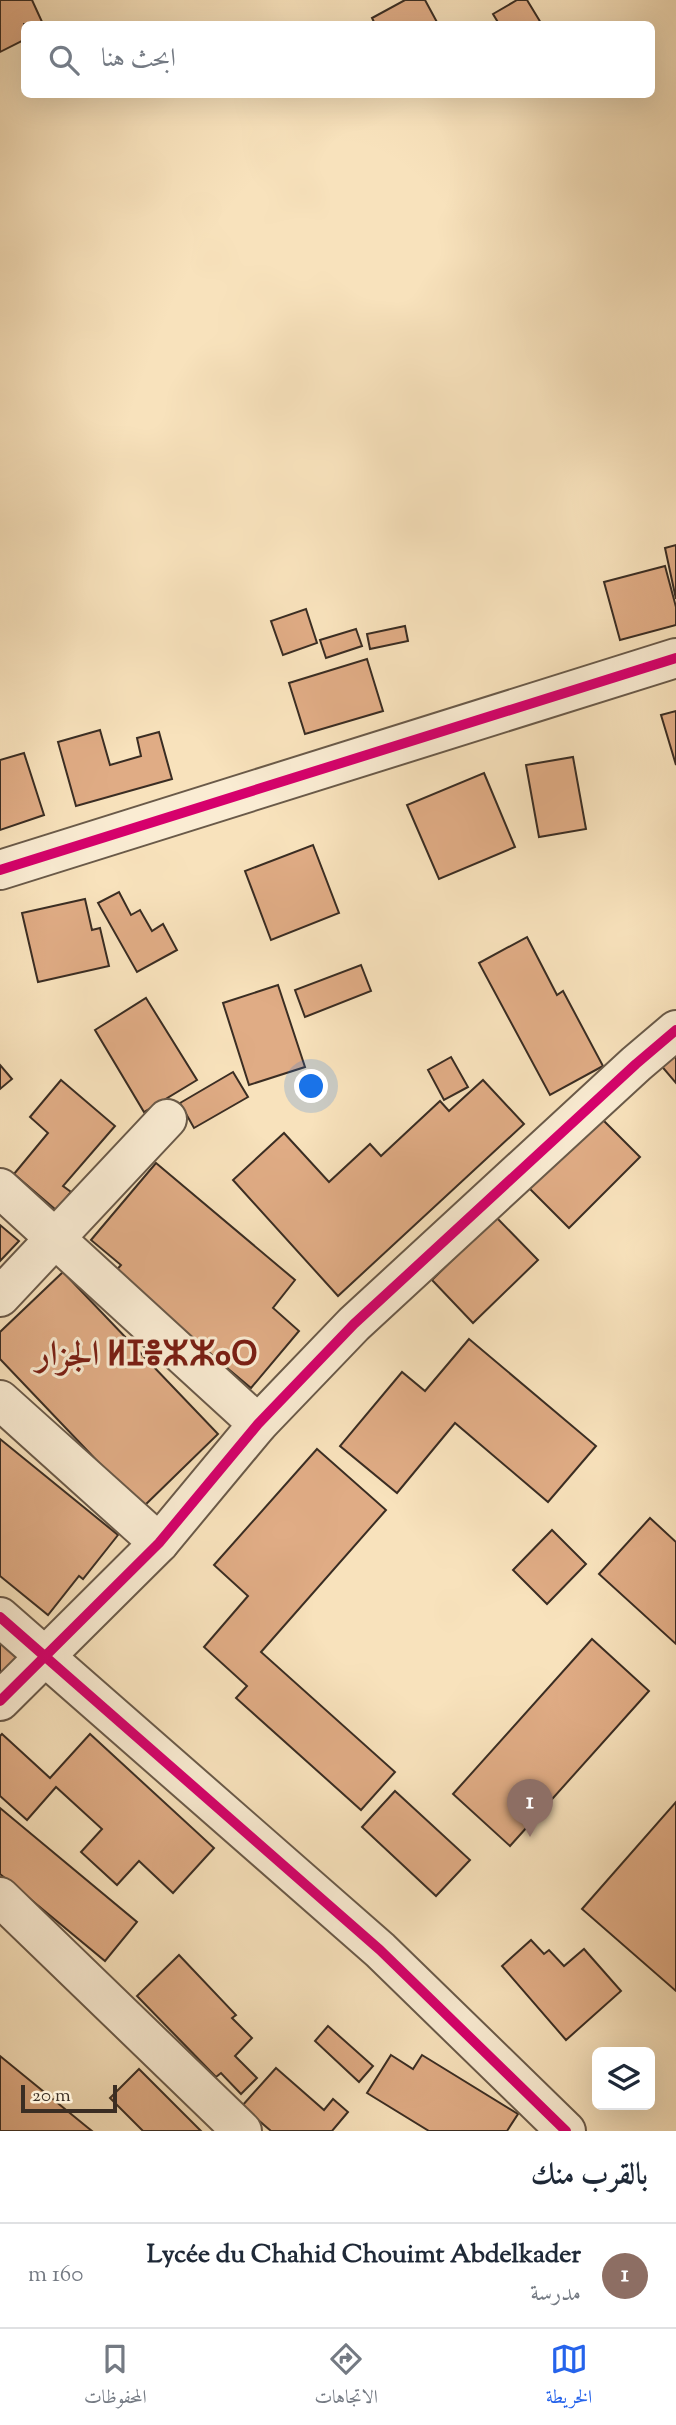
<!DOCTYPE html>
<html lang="ar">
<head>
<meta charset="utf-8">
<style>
  body { margin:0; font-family:"Sorts Mill Goudy",Amiri,"Noto Sans Tifinagh",serif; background:#f6f6f7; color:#1f2937; direction:rtl }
  .controls { position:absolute; right:21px; bottom:21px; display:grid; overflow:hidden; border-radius:10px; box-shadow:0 7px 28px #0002 }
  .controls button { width:63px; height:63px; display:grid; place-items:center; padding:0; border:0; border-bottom:2px solid #e0e1e3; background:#fff; color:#1f2937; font:35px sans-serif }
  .scale { position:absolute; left:21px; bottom:18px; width:96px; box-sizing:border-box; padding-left:7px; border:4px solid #3a2d23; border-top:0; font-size:19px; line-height:24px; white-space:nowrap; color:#3a2d23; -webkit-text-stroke:5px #faecd3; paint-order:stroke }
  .you { position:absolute; left:312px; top:1087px; width:24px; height:24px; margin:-18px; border:5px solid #fff; border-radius:50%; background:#1a73e8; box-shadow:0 0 0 10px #1a73e833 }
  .badge { display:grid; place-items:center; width:46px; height:46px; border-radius:50%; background:#2563eb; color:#fff; font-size:23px; font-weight:700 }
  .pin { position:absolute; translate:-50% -58px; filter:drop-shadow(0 2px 4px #0008) }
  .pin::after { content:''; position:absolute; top:37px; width:24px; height:21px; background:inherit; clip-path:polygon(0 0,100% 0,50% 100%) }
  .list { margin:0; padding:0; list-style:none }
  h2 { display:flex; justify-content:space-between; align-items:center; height:91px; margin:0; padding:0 28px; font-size:30px }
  h2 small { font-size:23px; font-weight:400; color:#747a83 }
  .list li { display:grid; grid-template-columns:46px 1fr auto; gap:21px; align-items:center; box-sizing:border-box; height:105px; padding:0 28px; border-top:2px solid #e0e1e3 }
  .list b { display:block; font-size:26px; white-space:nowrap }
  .list p { margin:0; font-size:23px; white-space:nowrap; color:#747a83 }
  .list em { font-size:23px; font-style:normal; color:#747a83 }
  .icon { flex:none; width:38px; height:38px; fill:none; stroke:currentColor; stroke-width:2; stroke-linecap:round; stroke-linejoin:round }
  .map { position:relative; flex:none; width:676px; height:2131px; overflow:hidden; direction:ltr }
  .search { position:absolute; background:#fff; box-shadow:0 7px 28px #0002; left:21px; right:21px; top:21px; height:77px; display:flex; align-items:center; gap:18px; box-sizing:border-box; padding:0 24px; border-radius:10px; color:#747a83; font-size:26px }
  .sheet { height:196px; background:#fff }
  nav { display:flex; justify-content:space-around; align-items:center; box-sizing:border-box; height:98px; border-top:2px solid #e0e1e3; background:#fff; font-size:19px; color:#747a83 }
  nav a { display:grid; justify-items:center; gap:4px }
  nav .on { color:#2563eb }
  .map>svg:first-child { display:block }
  .building { fill:#e0ac85; stroke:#3a2d23; stroke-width:2 }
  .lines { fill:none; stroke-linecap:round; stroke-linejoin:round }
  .minor-casing { stroke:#6a5a49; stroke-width:42 }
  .minor { stroke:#faecd3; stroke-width:38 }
  .cycleway-casing { stroke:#faecd3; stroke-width:15 }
  .cycleway { stroke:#d6006c; stroke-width:10 }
  .labels { text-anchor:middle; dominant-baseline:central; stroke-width:6; stroke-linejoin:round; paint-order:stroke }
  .district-label { font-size:35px; font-weight:bold; fill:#7a1f14; stroke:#faecd3 }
</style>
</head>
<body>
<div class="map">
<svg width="676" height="2131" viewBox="0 0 676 2131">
  <rect width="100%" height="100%" fill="#f8e2bc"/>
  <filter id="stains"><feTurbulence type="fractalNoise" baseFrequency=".00286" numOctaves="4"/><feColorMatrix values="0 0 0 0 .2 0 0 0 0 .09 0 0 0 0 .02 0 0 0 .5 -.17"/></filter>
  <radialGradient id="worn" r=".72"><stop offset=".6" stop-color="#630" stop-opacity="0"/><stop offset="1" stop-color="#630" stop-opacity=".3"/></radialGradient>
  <g class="building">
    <polygon points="0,0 32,0 43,24 24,24 24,40 0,52"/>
    <polygon points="405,0 425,0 438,24 375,24 372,18"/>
    <polygon points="517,0 527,0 541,23 499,24 493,14"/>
    <polygon points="676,545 676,599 665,548"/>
    <polygon points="665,566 676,607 676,625 620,640 604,582"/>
    <polygon points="306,609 317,643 283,655 271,621"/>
    <polygon points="405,626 408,641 370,649 367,634"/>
    <polygon points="356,629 362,646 326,658 320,640"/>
    <polygon points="367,659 383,711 305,734 289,683"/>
    <polygon points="676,711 676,765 661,715"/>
    <polygon points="100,730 110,765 141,756 137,738 159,732 172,779 76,806 58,742"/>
    <polygon points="24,753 44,815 0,830 0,760"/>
    <polygon points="573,757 586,829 539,837 526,765"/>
    <polygon points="484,773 515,847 439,879 407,805"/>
    <polygon points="313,845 339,913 271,940 245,871"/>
    <polygon points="119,892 131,915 140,910 152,931 163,924 177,950 137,972 98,903"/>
    <polygon points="85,899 92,930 100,928 109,966 38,982 22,913"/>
    <polygon points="527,937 557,995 563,991 603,1066 550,1095 479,963"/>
    <polygon points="361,965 371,991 305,1017 295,990"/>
    <polygon points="278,985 305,1067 249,1085 223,1003"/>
    <polygon points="146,998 197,1080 144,1112 95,1030"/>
    <polygon points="676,1048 676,1083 659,1063"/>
    <polygon points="451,1057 468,1087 444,1100 428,1070"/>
    <polygon points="0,1065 12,1079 0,1089"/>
    <polygon points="233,1072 248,1097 194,1128 180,1103"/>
    <polygon points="61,1080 115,1126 63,1186 71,1192 56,1210 14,1174 48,1133 30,1117"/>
    <polygon points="483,1080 524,1124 338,1296 233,1180 284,1133 329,1182 370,1144 381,1156 440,1101 449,1111"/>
    <polygon points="599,1116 640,1157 569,1228 528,1187"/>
    <polygon points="156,1163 295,1280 273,1308 299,1331 251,1388 114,1273 121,1265 91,1240"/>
    <polygon points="496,1217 538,1260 473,1323 432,1280"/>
    <polygon points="0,1225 19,1241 0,1261"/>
    <polygon points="63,1272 218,1434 142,1508 0,1359 0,1332"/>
    <polygon points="469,1339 596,1446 548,1502 455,1423 397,1493 340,1446 402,1372 425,1391"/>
    <polygon points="0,1439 118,1535 83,1579 79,1576 48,1615 0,1576"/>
    <polygon points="317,1449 386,1510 261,1652 395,1772 361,1810 236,1698 247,1686 204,1647 248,1596 214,1565"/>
    <polygon points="650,1518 676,1542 676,1644 599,1574"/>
    <polygon points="552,1530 586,1564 547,1604 513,1570"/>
    <polygon points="592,1639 649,1691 510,1846 453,1794"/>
    <polygon points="0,1641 17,1658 0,1674"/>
    <polygon points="2,1734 50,1778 90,1734 214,1848 173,1893 139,1861 117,1885 81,1852 102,1829 56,1787 27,1820 0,1796 0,1736"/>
    <polygon points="395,1791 470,1860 436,1896 362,1827"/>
    <polygon points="676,1802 676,1991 582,1909"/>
    <polygon points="0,1808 137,1922 105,1961 0,1874"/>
    <polygon points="531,1940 544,1954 549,1950 564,1966 584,1949 621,1991 566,2040 502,1966"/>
    <polygon points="179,1955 236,2015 232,2018 252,2038 235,2056 257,2078 241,2094 221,2073 216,2077 137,1996"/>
    <polygon points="328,2026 373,2066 359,2082 315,2041"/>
    <polygon points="391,2055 413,2069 422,2055 518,2114 507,2131 429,2131 367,2093"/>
    <polygon points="0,2056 87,2127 92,2131 0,2131"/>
    <polygon points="276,2068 324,2110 333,2099 348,2112 332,2131 271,2131 242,2106"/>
    <polygon points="139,2069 201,2131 143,2131 110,2098"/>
  </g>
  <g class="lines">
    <defs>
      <g id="minor">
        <polyline points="0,870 676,658"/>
        <polyline points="0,1188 258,1424"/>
        <polyline points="0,1297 167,1119"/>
        <polyline points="0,1400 159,1543"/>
        <polyline points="0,1617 380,1950 566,2131"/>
        <polyline points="0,1701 159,1543 258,1424 354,1324 636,1064 676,1030"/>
        <polyline points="0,1897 242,2131"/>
      </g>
    </defs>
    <use href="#minor" class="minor-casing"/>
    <use href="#minor" class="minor"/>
    <defs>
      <g id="cycleway">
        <polyline points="0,870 676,658"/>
        <polyline points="0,1617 380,1950 566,2131"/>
        <polyline points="0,1701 159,1543 258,1424 354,1324 636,1064 676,1030"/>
      </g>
    </defs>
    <use href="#cycleway" class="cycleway-casing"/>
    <use href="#cycleway" class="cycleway"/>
  </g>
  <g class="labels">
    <g class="district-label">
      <text x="147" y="1356">الجزار ⵍⵊⴻⵣⵣⴰⵔ</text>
    </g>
  </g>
  <rect width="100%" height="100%" filter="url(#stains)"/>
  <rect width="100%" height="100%" fill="url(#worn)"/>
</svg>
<div class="controls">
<button><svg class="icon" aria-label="layers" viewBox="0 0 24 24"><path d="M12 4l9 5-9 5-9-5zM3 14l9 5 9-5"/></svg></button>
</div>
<div class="scale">20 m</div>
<div class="you"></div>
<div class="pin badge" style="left:530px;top:1837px;background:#8d6e63">1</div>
<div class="search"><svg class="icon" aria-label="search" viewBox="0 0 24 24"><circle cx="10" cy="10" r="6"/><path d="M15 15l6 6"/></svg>ابحث هنا</div>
</div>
<section class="sheet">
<h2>بالقرب منك<small></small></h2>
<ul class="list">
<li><span class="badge" style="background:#8d6e63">1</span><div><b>Lycée du Chahid Chouimt Abdelkader</b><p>مدرسة</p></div><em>160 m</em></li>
</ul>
</section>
<nav>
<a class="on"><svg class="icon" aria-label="map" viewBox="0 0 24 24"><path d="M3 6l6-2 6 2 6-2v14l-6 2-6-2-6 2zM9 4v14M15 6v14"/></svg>الخريطة</a>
<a><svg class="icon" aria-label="directions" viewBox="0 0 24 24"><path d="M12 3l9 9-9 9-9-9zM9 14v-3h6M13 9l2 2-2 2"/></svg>الاتجاهات</a>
<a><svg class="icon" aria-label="saved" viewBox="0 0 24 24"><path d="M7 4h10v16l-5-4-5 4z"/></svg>المحفوظات</a>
</nav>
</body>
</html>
